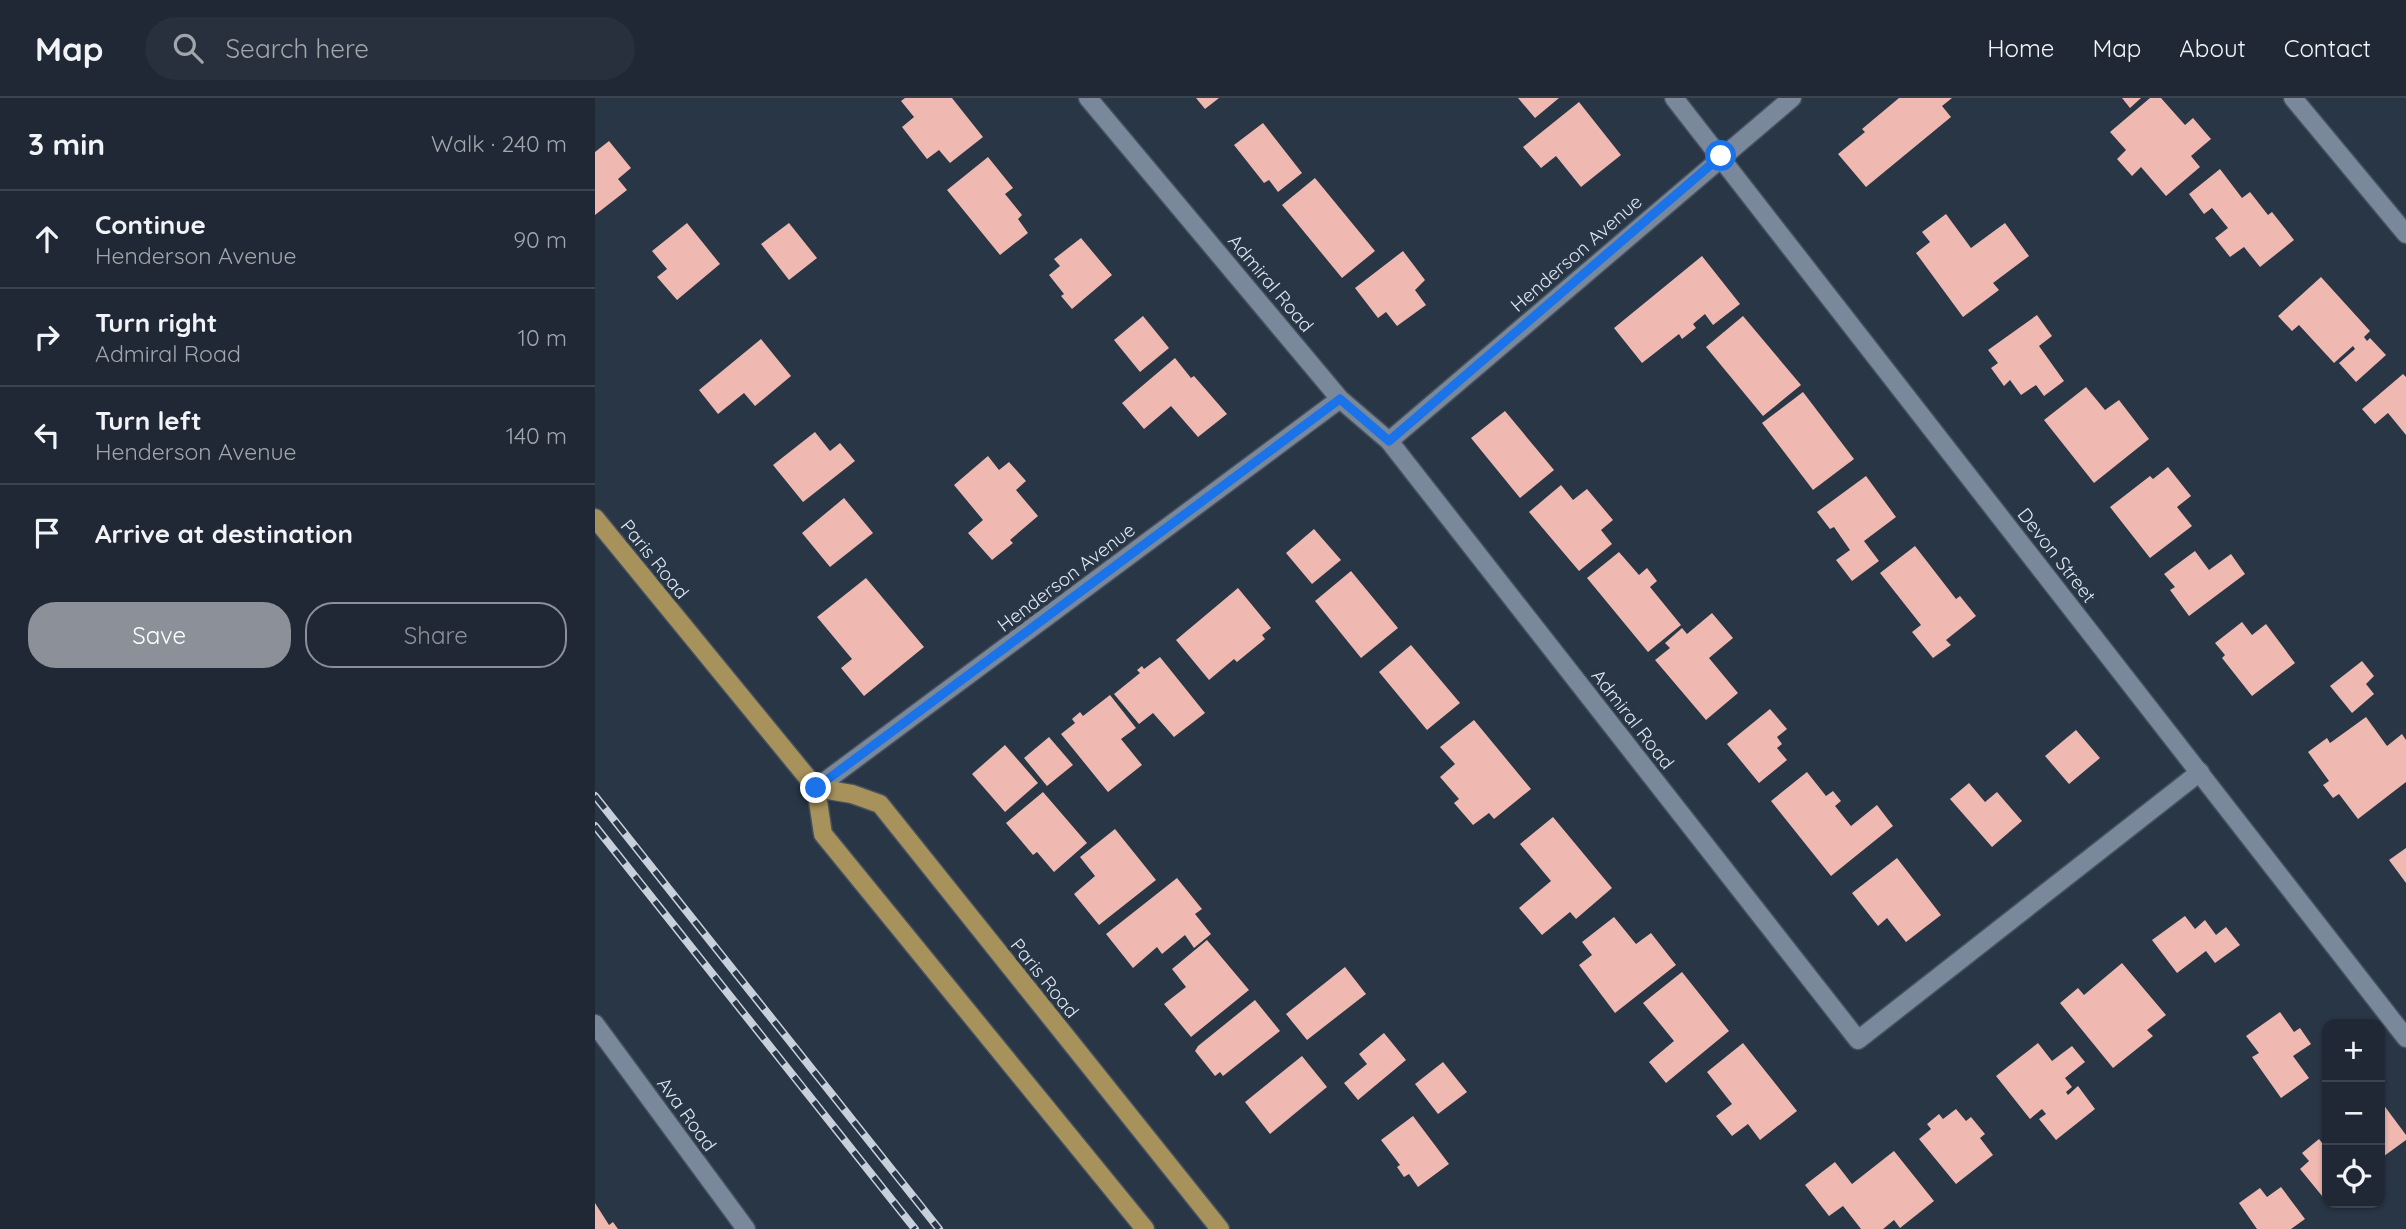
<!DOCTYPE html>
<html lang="en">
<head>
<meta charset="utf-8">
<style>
  body { margin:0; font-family:Quicksand,sans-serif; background:#27303c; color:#f1f3f6 }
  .controls { position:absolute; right:21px; bottom:21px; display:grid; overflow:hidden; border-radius:14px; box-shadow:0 2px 5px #0004 }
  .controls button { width:63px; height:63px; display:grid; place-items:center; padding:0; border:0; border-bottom:2px solid #3c444f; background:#1f2834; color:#f1f3f6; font:35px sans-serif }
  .stop { position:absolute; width:21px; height:21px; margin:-16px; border:5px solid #1a73e8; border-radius:50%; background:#fff }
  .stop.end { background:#1a73e8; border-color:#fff; box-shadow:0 2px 7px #0008 }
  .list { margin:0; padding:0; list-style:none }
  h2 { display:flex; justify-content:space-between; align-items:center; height:91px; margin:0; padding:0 28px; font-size:30px }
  h2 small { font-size:23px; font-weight:400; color:#a1a6ac }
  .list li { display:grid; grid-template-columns:46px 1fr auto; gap:21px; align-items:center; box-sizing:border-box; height:98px; padding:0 28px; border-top:2px solid #3c444f }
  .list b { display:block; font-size:26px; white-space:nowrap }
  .list p { margin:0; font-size:23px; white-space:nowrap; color:#a1a6ac }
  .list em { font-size:23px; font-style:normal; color:#a1a6ac }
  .actions { display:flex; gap:14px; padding:21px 28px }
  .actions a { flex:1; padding:16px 0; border:2px solid #8c9099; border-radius:28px; text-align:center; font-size:24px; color:#8c9099 }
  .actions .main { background:#8c9099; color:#fff }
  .icon { flex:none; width:38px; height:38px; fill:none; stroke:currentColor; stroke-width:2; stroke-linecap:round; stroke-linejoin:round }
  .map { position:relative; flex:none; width:1811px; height:1131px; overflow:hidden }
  header { display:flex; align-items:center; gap:42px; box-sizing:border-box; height:98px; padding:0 35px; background:#1f2834; border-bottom:2px solid #3c444f }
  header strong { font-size:33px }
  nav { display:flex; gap:38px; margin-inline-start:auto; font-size:24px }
  .search { width:490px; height:63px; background:#27303c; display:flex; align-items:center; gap:18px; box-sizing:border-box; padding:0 24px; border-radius:38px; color:#a1a6ac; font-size:26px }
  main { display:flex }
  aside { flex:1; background:#1f2834 }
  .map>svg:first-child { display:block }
  .building { fill:#efb8b0 }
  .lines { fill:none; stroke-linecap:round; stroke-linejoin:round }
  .minor-casing { stroke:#46515f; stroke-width:21 }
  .major-casing { stroke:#46515f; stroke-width:21 }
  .minor { stroke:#7a889b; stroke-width:18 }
  .major { stroke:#a8925b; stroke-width:18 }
  .rail-casing { stroke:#c7cfdb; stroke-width:8 }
  .rail { stroke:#293646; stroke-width:5; stroke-dasharray:16; stroke-linecap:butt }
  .route { stroke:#1a73e8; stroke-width:9 }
  .labels { text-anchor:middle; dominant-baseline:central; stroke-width:7; stroke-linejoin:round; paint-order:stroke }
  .street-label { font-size:19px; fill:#dee6f1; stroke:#293646 }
</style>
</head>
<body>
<header>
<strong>Map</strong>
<div class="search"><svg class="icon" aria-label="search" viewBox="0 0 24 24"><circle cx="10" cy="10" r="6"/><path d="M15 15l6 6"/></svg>Search here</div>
<nav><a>Home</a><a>Map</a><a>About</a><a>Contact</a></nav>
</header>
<main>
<aside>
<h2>3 min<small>Walk · 240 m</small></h2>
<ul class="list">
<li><svg class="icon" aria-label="ahead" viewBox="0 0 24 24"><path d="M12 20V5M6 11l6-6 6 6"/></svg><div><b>Continue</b><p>Henderson Avenue</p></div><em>90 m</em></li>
<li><svg class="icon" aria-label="right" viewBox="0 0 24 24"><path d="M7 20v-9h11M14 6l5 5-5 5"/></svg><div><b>Turn right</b><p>Admiral Road</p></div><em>10 m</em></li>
<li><svg class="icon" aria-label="left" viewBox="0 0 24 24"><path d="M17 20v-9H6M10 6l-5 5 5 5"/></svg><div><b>Turn left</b><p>Henderson Avenue</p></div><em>140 m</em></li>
<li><svg class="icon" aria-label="arrive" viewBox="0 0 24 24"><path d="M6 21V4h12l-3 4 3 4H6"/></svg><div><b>Arrive at destination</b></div></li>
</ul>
<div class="actions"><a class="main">Save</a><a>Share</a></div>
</aside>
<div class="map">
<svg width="1811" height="1131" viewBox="0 0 1811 1131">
  <rect width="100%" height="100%" fill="#293646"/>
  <g class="building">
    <polygon points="310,0 357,0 388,39 355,65 344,52 332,61 307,29 319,19 306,3"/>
    <polygon points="601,0 624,0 610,11"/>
    <polygon points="923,0 964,0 940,20"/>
    <polygon points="1304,0 1357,0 1347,8 1356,19 1271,89 1243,56 1270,34 1267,31"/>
    <polygon points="1527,0 1546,0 1535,10"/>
    <polygon points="1555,0 1566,0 1590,27 1598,20 1616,41 1596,58 1605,69 1571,98 1546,69 1537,78 1522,61 1531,52 1515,34"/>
    <polygon points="984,4 1026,57 986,89 961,58 946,70 928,49"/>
    <polygon points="668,25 707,75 683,94 674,82 669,85 639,47"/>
    <polygon points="14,43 36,70 23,81 32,92 0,117 0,54"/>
    <polygon points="393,59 418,90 410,96 427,117 423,121 433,135 405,157 352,92"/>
    <polygon points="1625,71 1647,100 1655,94 1673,117 1677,114 1699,142 1665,169 1649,149 1635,159 1620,140 1633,130 1617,110 1609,116 1594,96"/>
    <polygon points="720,80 780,153 747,180 687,107"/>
    <polygon points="1351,116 1376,150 1410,125 1434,158 1398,185 1404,192 1368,219 1321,155 1335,144 1327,134"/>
    <polygon points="92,125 125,166 82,202 62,179 72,171 57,153"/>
    <polygon points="194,125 222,160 194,182 166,146"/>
    <polygon points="486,140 517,177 477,211 466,198 469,196 454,177 465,168 459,161"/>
    <polygon points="808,153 830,182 820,192 831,207 802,228 791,214 783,220 760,190"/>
    <polygon points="1107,158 1145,206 1118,227 1110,216 1098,226 1101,230 1087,241 1084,236 1047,265 1019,230"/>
    <polygon points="1726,179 1775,233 1769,239 1772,243 1775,240 1791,257 1761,284 1744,265 1760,251 1758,248 1739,265 1704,227 1697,233 1683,218"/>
    <polygon points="1442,217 1457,238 1444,248 1469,283 1449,298 1441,287 1426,297 1415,282 1409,288 1396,270 1403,265 1393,252"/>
    <polygon points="548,218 574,250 545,274 519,242"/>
    <polygon points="1148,218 1206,287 1168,318 1111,249"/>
    <polygon points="166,241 196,278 160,308 149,295 123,316 104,292"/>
    <polygon points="580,260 596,280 599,278 632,316 603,339 576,308 549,331 527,305"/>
    <polygon points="1808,276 1811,279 1811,337 1793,315 1780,326 1767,311"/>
    <polygon points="1491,289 1510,312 1524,302 1554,341 1499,385 1449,322"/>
    <polygon points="1208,294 1259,361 1218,392 1167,325"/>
    <polygon points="910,313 959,372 925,400 876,340"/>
    <polygon points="220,334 235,353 245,345 260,363 208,404 178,367"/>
    <polygon points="393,358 404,372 414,364 431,383 421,392 443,418 415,442 418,445 397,462 373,435 388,422 359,387"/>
    <polygon points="1573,369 1596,398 1582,409 1597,428 1555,460 1515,409 1555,378 1558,381"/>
    <polygon points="1271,378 1301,419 1269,443 1284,463 1257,483 1241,462 1255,452 1239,429 1235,431 1222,414"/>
    <polygon points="966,387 978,402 992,391 1018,422 1006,432 1017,446 984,473 934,414"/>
    <polygon points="249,400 278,435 235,469 207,435"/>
    <polygon points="719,431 746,462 717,486 691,455"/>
    <polygon points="1320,448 1361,501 1365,498 1381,518 1351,542 1356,547 1338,560 1317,534 1326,527 1285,475"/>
    <polygon points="1600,453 1614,472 1636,456 1650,476 1594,518 1575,492 1580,489 1569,476"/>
    <polygon points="1024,454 1044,477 1052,470 1062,483 1055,489 1086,527 1053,554 992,480"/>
    <polygon points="756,473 803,530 766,560 720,503"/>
    <polygon points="271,480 329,549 269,598 246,570 257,561 222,519"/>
    <polygon points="643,490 676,530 667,537 670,541 642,564 639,561 614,582 581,542"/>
    <polygon points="1117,515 1138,540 1114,560 1143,595 1111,622 1060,562 1075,550 1070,545 1087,530 1092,536"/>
    <polygon points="1647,524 1657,537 1671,526 1700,565 1657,598 1627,560 1630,557 1620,545"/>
    <polygon points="816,547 865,605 832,632 784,574"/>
    <polygon points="565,559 610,615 579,639 558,615 544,626 519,596 545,575 542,572 547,568 549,571"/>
    <polygon points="1767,563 1779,578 1771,586 1779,596 1757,615 1735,588"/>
    <polygon points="515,597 541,630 526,641 547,667 513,694 466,636 480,625 477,621 485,614 488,618"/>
    <polygon points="1175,611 1192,631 1182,639 1187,646 1182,650 1192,662 1164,685 1132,646"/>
    <polygon points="1771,619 1792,648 1807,636 1811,642 1811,684 1763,721 1744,696 1738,700 1728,687 1734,683 1713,654 1732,640 1735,645"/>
    <polygon points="879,622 936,691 899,721 894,715 878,727 859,705 864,701 845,679 860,666 845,649"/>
    <polygon points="1481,632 1505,660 1474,686 1450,658"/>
    <polygon points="454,639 478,667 452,688 429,660"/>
    <polygon points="410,647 443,685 410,714 377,676"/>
    <polygon points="1212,674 1231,698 1238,693 1246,703 1240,708 1256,728 1282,707 1298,728 1236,778 1176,703"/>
    <polygon points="1374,685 1390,704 1402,694 1427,723 1397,749 1355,701"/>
    <polygon points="448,694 492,745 459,774 442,754 438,757 411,725"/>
    <polygon points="958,719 1017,790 981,821 975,814 947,837 924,810 956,783 925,746"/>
    <polygon points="520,731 561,782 504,827 479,796 500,778 485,759"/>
    <polygon points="1811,750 1811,785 1794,762"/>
    <polygon points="1302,760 1346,817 1311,844 1292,820 1283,828 1257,795"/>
    <polygon points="582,780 607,811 600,816 616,836 599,850 590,837 567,856 562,849 538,870 511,836"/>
    <polygon points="1590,818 1600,831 1610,822 1621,837 1631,829 1645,847 1620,865 1611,853 1582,875 1557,842"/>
    <polygon points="1019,819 1041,846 1056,835 1081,867 1020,915 984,867 997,857 987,844"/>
    <polygon points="612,842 654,892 596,939 569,906 591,889 577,871"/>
    <polygon points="1527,865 1571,917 1552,932 1558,938 1518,970 1465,905 1483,890 1489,897"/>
    <polygon points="750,869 771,896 712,942 691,916"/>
    <polygon points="1087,874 1134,933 1071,985 1054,964 1079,943 1048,905"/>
    <polygon points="660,902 685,933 628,978 625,974 620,978 600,953 603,948"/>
    <polygon points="1685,914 1699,934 1705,930 1716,946 1698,958 1714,980 1686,1000 1657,959 1664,955 1651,938"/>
    <polygon points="789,935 811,962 763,1002 749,985 772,966 764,956"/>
    <polygon points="1148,945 1202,1013 1165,1042 1153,1026 1137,1038 1121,1018 1137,1006 1112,974"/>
    <polygon points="1443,945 1457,963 1477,948 1490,964 1470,980 1477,989 1471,994 1473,997 1483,988 1500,1011 1461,1042 1444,1021 1451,1016 1447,1011 1435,1021 1401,978"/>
    <polygon points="707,958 732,989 675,1036 650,1004"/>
    <polygon points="848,964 872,994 843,1016 820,986"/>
    <polygon points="1785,1002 1811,1037 1811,1042 1785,1061"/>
    <polygon points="1361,1011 1371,1023 1376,1019 1390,1036 1385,1040 1398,1057 1361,1086 1324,1041 1336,1031 1332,1026 1344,1016 1348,1021"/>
    <polygon points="818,1018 854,1066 823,1089 814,1076 809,1079 802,1069 805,1067 786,1042"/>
    <polygon points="1724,1041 1732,1051 1732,1104 1705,1071 1714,1063 1707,1055"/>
    <polygon points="1299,1053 1339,1103 1305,1130 1299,1122 1288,1131 1266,1131 1248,1108 1234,1118 1210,1087 1240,1064 1257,1086"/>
    <polygon points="1686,1089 1710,1121 1696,1131 1662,1131 1644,1105 1665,1090 1672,1099"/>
    <polygon points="0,1105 14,1127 18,1124 23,1131 0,1131"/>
  </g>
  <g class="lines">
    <defs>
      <g id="minor">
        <polyline points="493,0 745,301 794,343 1263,942 1605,674"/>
        <polyline points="1079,0 1811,940"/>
        <polyline points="1698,0 1811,136"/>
        <polyline points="794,343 1197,0"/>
        <polyline points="221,690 745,301"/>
        <polyline points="0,926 151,1131"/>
      </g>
      <g id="major">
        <polyline points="0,420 221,690 228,736 550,1131"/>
        <polyline points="221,690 257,696 285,706 625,1131"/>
      </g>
    </defs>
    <use href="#minor" class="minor-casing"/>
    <use href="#major" class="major-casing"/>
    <use href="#minor" class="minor"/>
    <use href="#major" class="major"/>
    <defs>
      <g id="rail">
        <polyline points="0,698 344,1131"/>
        <polyline points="0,728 320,1131"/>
      </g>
    </defs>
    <use href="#rail" class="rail-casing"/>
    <use href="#rail" class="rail"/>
  </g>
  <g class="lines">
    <polyline class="route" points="221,690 745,301 794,343 1126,58"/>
  </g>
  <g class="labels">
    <g class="street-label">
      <text transform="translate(981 155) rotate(-41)">Henderson Avenue</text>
      <text transform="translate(676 185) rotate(50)">Admiral Road</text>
      <text transform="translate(1462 457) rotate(52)">Devon Street</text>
      <text transform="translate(60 461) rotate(51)">Paris Road</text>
      <text transform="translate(471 479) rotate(-37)">Henderson Avenue</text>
      <text transform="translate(1038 621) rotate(52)">Admiral Road</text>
      <text transform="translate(450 880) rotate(51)">Paris Road</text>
      <text transform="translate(92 1016) rotate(54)">Ava Road</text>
    </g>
  </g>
</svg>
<div class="controls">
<button>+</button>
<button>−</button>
<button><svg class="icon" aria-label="locate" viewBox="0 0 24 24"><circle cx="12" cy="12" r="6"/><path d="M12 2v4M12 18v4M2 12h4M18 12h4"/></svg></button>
</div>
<div class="stop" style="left:1126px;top:58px"></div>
<div class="stop end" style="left:221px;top:690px"></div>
</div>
</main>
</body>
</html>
